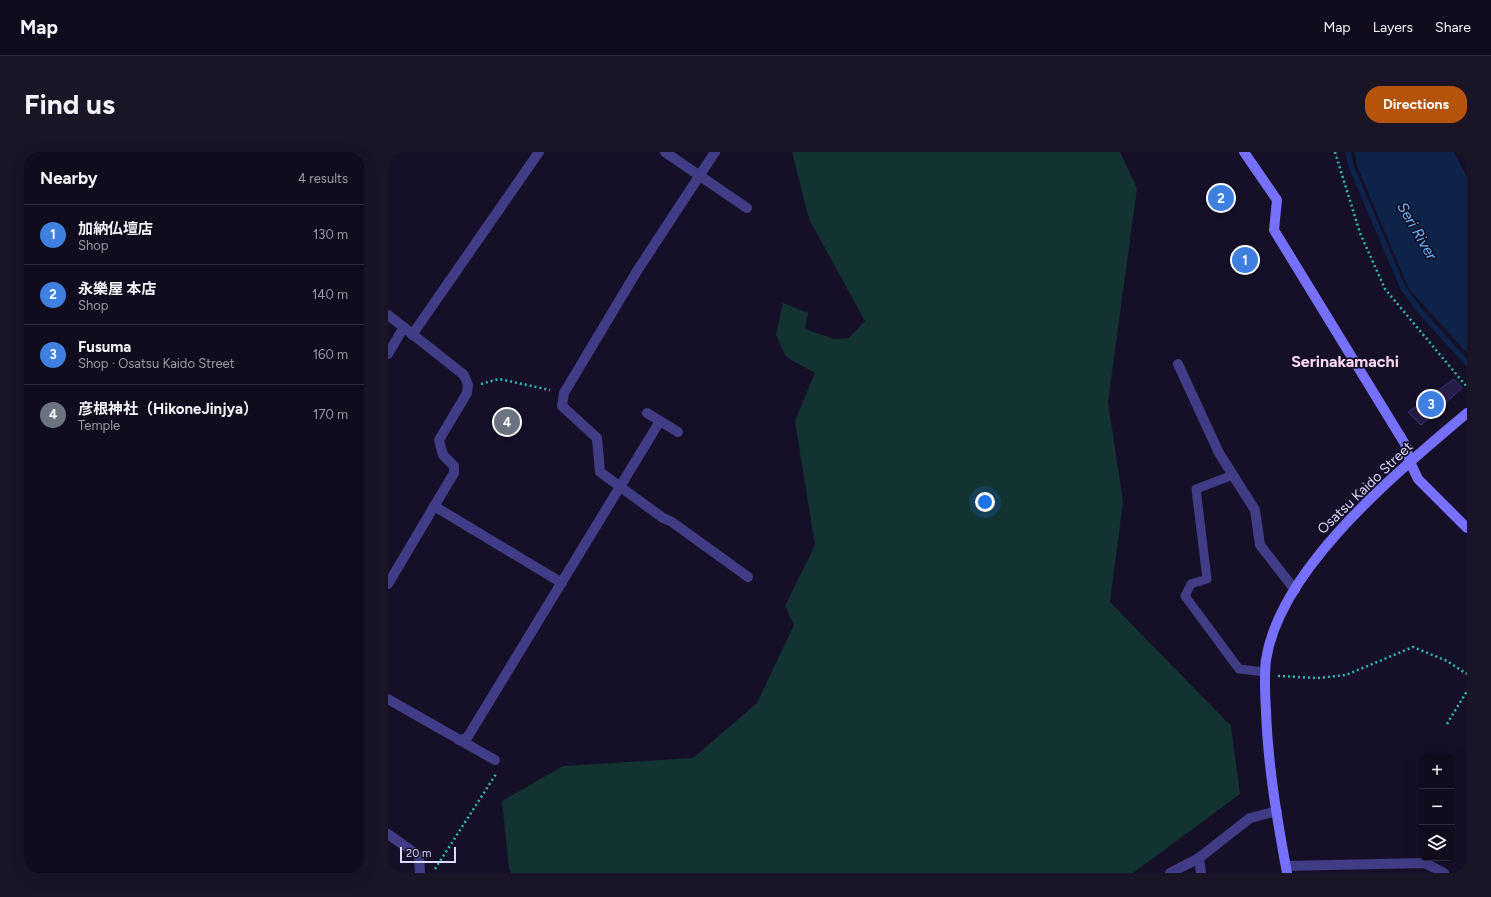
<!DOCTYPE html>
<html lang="en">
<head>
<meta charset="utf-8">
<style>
  body { margin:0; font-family:Figtree,"Noto Sans JP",sans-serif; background:#191527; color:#f1f3f6 }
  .controls { position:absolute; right:12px; bottom:12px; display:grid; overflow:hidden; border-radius:8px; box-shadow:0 4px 16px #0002 }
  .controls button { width:36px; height:36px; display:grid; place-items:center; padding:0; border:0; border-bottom:1px solid #302c3c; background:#100c1e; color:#f1f3f6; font:20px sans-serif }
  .scale { position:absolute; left:12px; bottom:10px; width:56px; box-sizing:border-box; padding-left:4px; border:2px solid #ddd8fe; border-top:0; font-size:11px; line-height:14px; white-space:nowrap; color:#ddd8fe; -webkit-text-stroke:3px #151028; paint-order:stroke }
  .you { position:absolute; left:597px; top:350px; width:14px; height:14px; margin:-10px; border:3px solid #fff; border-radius:50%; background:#1a73e8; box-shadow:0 0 0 6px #1a73e833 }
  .badge { display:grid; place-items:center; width:26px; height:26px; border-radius:50%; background:#b45309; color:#fff; font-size:13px; font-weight:700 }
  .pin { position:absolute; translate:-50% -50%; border:2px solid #fff; box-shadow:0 1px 4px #0006 }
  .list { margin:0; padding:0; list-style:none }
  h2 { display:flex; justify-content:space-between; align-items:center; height:52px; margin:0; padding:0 16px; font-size:17px }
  h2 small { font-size:13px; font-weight:400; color:#9c9ba4 }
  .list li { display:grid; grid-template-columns:26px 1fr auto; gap:12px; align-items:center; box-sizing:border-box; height:60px; padding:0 16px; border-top:1px solid #302c3c }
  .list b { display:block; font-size:15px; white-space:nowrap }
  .list p { margin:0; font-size:13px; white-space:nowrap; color:#9c9ba4 }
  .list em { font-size:13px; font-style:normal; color:#9c9ba4 }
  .icon { flex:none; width:22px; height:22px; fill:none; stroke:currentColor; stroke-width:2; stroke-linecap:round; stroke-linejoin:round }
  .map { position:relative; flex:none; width:1079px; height:721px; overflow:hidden; border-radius:16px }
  header { display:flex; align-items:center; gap:24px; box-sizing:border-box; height:56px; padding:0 20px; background:#100c1e; border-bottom:1px solid #302c3c }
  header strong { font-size:19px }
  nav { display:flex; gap:22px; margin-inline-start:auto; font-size:14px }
  .intro { display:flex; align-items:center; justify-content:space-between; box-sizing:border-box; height:96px; padding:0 24px }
  h1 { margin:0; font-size:28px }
  .button { padding:10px 18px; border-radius:16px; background:#b45309; color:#fff; font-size:14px; font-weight:700 }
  main { display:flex; gap:24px; padding:0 24px }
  aside { flex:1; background:#100c1e; border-radius:16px; box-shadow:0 4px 16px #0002 }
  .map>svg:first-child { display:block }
  .green { fill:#133232 }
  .water { fill:#0d234a }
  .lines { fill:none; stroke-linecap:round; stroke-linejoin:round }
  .stream { stroke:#0d234a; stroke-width:5.5 }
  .building { fill:#261d49; stroke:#3e2f75 }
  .path { stroke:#32b9b3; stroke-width:2.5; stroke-dasharray:2 3; stroke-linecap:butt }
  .lane { stroke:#403c86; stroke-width:9 }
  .street { stroke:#403c86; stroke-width:10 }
  .secondary { stroke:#7770fd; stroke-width:10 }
  .labels { text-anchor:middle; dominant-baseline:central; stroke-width:3.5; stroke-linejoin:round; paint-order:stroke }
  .street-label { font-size:14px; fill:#ddd8fe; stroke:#151028 }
  .water-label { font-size:15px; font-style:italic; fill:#68b5fd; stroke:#151028 }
  .quarter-label { font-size:16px; font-weight:bold; fill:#fedaf1; stroke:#151028 }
</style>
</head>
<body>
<header>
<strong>Map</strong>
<nav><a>Map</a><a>Layers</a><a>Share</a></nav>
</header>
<div class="intro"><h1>Find us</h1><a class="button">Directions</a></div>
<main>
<aside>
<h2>Nearby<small>4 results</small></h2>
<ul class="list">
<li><span class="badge" style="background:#3f7fe0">1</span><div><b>加納仏壇店</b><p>Shop</p></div><em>130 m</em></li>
<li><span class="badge" style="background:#3f7fe0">2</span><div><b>永樂屋 本店</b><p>Shop</p></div><em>140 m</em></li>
<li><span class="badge" style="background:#3f7fe0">3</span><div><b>Fusuma</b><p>Shop · Osatsu Kaido Street</p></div><em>160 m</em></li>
<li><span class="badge" style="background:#6b7280">4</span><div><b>彦根神社（HikoneJinjya）</b><p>Temple</p></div><em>170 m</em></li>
</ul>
</aside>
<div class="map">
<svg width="1079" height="721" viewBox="0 0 1079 721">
  <rect width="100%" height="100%" fill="#151028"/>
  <polygon class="green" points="404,0 732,0 749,36 720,250 735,350 722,450 843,574 852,642 745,721 123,721 121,716 114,649 175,614 305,606 369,551 406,473 397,454 427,393 407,269 427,221 398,205 388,183 395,151 420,161 417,177 446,187 461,186 477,169 421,67"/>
  <polygon class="water" points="967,0 1066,0 1079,25 1079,201 1021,137 969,14"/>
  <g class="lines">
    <polyline class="stream" points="960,0 963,14 1015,136 1032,159 1079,211"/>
  </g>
  <polygon class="building" points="1066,227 1074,236 1033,273 1020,260"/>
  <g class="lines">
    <g class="path">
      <polyline points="947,0 972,81 997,137 1079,235"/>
      <polyline points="93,232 111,227 162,238"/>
      <polyline points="890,524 929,526 958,523 1025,495 1059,509 1079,522"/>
      <polyline points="1059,572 1079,539"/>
      <polyline points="47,717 108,622"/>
    </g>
    <polyline class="lane" points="845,323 808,337 819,427 803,432 797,444 851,517 877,520"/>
    <g class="street">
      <polyline points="277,0 359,56"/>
      <polyline points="327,0 249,119 176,241 174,254 209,286 212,320 275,366 284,370 360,425"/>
      <polyline points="0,163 76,223 80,233 79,241 51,288 55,303 66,314 66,321 0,432"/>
      <polyline points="24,183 151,0"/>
      <polyline points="0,202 16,175"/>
      <polyline points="790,212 831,301 867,358 872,393 907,438"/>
      <polyline points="259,261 290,280"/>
      <polyline points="46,354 174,431"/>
      <polyline points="0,547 107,608"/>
      <polyline points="71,588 79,586 272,269"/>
      <polyline points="0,682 31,704 32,721"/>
      <polyline points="811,706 813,721"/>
      <polyline points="898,714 1037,711 1056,721"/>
      <polyline points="782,721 811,706 862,666 889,659"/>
    </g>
    <g class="secondary">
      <polyline points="856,0 889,48 886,78 1017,292 1022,310 1030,327 1079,376"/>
      <path d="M 899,721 C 889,667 880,614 878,559 C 877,542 876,525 878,508 C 892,415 1011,319 1079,261"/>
    </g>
  </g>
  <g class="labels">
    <g class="street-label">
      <text transform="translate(977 336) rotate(-44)">Osatsu Kaido Street</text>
    </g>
    <g class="water-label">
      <text transform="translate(1029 79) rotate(60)">Seri River</text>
    </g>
    <g class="quarter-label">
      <text x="957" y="209">Serinakamachi</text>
    </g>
  </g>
</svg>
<div class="controls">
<button>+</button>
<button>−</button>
<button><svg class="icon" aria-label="layers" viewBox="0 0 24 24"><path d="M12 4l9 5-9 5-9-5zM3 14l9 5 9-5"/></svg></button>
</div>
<div class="scale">20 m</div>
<div class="you"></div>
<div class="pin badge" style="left:857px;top:108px;background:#3f7fe0">1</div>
<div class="pin badge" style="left:833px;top:46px;background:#3f7fe0">2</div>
<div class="pin badge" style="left:1043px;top:252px;background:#3f7fe0">3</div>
<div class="pin badge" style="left:119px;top:270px;background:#6b7280">4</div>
</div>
</main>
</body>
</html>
